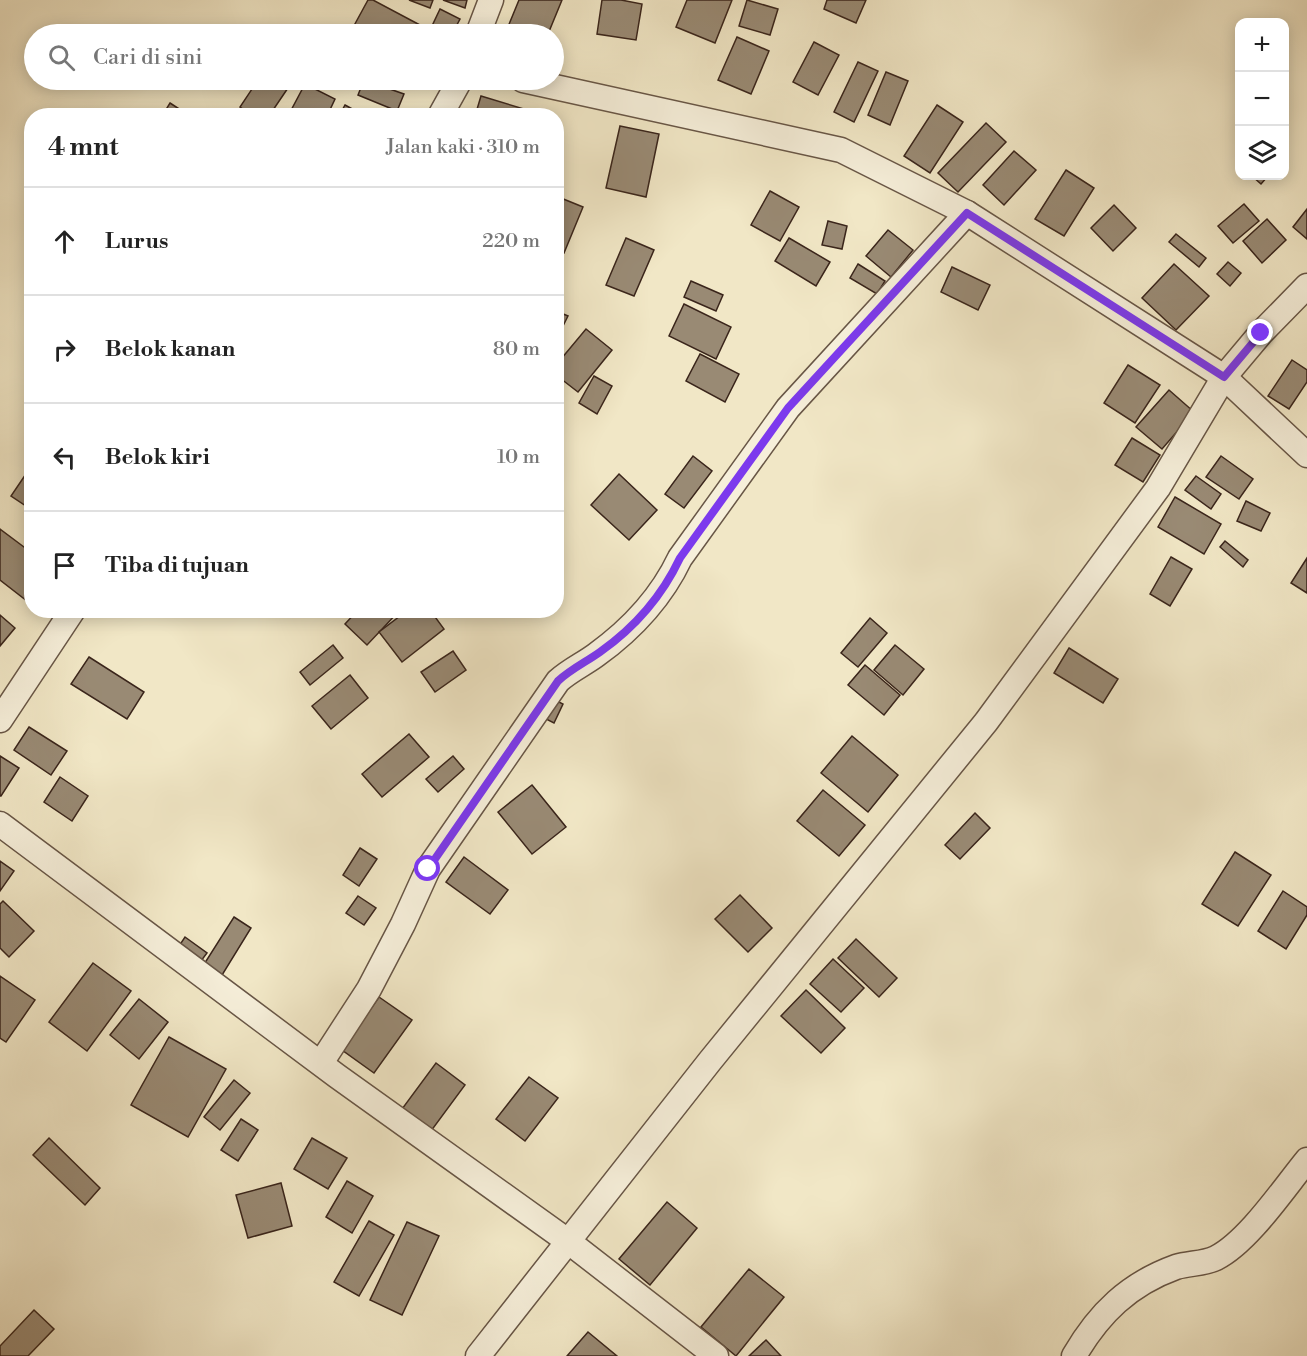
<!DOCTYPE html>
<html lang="id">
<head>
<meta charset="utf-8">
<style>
  body { margin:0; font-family:"Libre Bodoni",serif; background:#f2f2f2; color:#222 }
  .controls { position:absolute; right:18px; top:18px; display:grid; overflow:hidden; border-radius:12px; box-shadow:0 3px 15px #0003 }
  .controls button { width:54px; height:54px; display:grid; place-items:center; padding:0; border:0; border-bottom:2px solid #e0e0e0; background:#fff; color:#222; font:30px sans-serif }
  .stop { position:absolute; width:18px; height:18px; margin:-14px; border:4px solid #7c3aed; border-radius:50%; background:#fff }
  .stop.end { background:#7c3aed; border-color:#fff; box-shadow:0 2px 6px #0008 }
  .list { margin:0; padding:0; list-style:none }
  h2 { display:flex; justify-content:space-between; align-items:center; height:78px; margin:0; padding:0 24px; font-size:26px }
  h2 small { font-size:20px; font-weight:400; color:#767676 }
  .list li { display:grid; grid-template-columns:39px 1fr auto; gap:18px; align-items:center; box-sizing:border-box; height:108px; padding:0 24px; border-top:2px solid #e0e0e0 }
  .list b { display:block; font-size:22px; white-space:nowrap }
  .list em { font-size:20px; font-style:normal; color:#767676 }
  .icon { flex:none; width:33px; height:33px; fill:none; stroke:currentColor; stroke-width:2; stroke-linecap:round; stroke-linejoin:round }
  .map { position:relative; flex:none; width:1307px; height:1356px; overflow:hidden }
  .search { position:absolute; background:#fff; box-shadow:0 3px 15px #0003; left:24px; top:24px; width:540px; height:66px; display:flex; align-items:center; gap:15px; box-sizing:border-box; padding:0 21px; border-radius:33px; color:#767676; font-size:22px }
  .panel { position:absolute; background:#fff; box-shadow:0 3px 15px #0003; left:24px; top:108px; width:540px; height:510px; border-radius:24px }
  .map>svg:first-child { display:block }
  .building { fill:#998a74; stroke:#3a251b; stroke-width:1.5 }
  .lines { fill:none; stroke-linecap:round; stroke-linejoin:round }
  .minor-casing { stroke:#685646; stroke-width:27 }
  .minor { stroke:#f6efda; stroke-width:24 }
  .route { stroke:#7c3aed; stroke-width:8 }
</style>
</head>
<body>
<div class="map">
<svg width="1307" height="1356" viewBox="0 0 1307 1356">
  <rect width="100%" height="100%" fill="#f1e7c6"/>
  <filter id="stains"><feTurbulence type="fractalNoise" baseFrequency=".00333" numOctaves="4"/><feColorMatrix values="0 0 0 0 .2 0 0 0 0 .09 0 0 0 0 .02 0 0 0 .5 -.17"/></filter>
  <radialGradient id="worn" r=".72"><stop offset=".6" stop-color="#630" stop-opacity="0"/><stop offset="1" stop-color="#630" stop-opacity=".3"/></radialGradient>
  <g class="building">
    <polygon points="368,0 373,0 435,33 353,34 350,33"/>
    <polygon points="409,0 433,0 430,8"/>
    <polygon points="443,0 467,0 465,8"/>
    <polygon points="519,0 562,0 548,34 505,34"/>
    <polygon points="602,0 621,0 642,4 636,40 597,34"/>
    <polygon points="687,0 732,0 715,43 676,27"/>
    <polygon points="747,0 778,9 770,35 739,26"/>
    <polygon points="827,0 866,0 856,23 824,9"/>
    <polygon points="440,9 460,19 452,34 447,34 432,26"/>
    <polygon points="737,37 769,51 751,94 718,80"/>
    <polygon points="814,42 839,55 818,95 793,82"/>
    <polygon points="858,62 878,71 854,122 834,112"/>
    <polygon points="886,72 908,81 890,125 868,115"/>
    <polygon points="258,80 287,80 292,82 269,116 253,116 240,107"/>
    <polygon points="364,80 404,94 397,111 358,95"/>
    <polygon points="305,84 335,99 327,116 288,116"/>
    <polygon points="481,96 547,116 475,116"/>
    <polygon points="170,103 190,116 162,116"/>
    <polygon points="345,105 365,116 339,116"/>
    <polygon points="937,105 963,122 930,173 904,156"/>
    <polygon points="986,123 1006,142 958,192 938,173"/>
    <polygon points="620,126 659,134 646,197 606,188"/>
    <polygon points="1014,151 1036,170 1004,205 983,185"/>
    <polygon points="1066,170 1094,188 1064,236 1035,219"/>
    <polygon points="1252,176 1268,176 1261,184"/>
    <polygon points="770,191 799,207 780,241 751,225"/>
    <polygon points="556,196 583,207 564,253 556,250"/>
    <polygon points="1244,204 1259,221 1233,243 1218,226"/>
    <polygon points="1114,205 1136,228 1113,251 1091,228"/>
    <polygon points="1307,209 1307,239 1293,227"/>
    <polygon points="1267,219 1286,240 1262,263 1243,241"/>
    <polygon points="828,221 847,226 842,249 822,245"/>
    <polygon points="888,230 913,250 891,277 866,256"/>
    <polygon points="1176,234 1206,258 1199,267 1169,242"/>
    <polygon points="626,238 654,250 634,296 606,285"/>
    <polygon points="789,238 830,262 816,286 775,261"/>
    <polygon points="1228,262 1241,273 1230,286 1217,274"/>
    <polygon points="858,264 885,281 877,294 850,278"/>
    <polygon points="1174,264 1209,296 1176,330 1142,298"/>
    <polygon points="952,267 990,285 978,310 941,292"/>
    <polygon points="691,281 723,295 716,311 684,297"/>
    <polygon points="684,304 731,327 716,359 669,336"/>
    <polygon points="556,311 568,316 556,340"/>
    <polygon points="586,329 612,350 578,392 556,375 556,365"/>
    <polygon points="700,354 739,374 725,402 686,381"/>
    <polygon points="1292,360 1307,370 1307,382 1289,409 1268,396"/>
    <polygon points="1128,365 1160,385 1135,423 1104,403"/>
    <polygon points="594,376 612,386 597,414 579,403"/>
    <polygon points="1169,390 1194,412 1162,449 1136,427"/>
    <polygon points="1132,438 1160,455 1143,482 1115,465"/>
    <polygon points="693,456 712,471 684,508 665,494"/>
    <polygon points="1221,456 1253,479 1239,499 1206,477"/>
    <polygon points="32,465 32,510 11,496"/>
    <polygon points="619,474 657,510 629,540 591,505"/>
    <polygon points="1196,476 1221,494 1211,509 1185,490"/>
    <polygon points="1175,497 1221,524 1204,554 1158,527"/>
    <polygon points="1246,501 1270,513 1261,531 1237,521"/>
    <polygon points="0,529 32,553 32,595 27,601 0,580"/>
    <polygon points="1225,541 1248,560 1243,567 1220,547"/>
    <polygon points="1171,557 1192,569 1170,606 1150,594"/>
    <polygon points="1307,558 1307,593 1291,583"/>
    <polygon points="358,610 400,610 367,645 345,624"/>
    <polygon points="408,610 430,610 444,629 402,662 379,632"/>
    <polygon points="0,615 15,628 0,646"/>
    <polygon points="870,618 887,633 858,667 841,653"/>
    <polygon points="333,645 343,658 310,685 300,672"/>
    <polygon points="895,645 924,669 903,695 874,670"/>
    <polygon points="1069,648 1118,679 1103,703 1054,673"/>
    <polygon points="453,651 466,670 435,692 421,672"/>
    <polygon points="89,657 144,692 127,719 71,684"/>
    <polygon points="865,665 900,695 884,715 848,685"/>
    <polygon points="350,675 368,698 331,729 312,706"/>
    <polygon points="555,700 563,704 554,723 546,719"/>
    <polygon points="29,727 67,751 51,775 14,750"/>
    <polygon points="409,734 429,757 382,797 362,774"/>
    <polygon points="852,736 898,775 868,812 821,773"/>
    <polygon points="0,756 19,768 1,796 0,796"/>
    <polygon points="453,756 464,769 438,792 426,779"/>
    <polygon points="60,777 88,796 72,821 44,802"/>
    <polygon points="532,785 566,827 532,854 498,812"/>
    <polygon points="823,790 865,825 839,856 797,821"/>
    <polygon points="975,813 990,828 960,859 945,845"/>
    <polygon points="360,848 377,859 359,886 343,875"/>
    <polygon points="1235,852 1271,875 1238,926 1202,904"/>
    <polygon points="464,857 508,890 490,914 446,882"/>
    <polygon points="0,861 14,871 0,891"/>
    <polygon points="1283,891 1307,907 1307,915 1286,949 1258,931"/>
    <polygon points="740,895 772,928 748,952 715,919"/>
    <polygon points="358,896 376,908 364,925 346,913"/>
    <polygon points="3,901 34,931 9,957 0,948 0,904"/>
    <polygon points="234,917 251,928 219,980 201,969"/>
    <polygon points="185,937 207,953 198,965 177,949"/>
    <polygon points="856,939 897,978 879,997 838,958"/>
    <polygon points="833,959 864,988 841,1012 810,984"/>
    <polygon points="93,963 131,991 87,1051 49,1022"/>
    <polygon points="0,976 35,1000 6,1042 0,1038"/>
    <polygon points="806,990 845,1028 821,1053 781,1016"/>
    <polygon points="379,997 412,1020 374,1073 342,1050"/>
    <polygon points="139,999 168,1022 139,1059 110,1035"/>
    <polygon points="169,1037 226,1069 188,1137 131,1105"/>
    <polygon points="436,1063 465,1085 431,1131 402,1109"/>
    <polygon points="529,1077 558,1098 525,1141 496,1119"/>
    <polygon points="234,1080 250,1093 220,1130 204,1117"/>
    <polygon points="241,1119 258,1130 238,1161 221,1150"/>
    <polygon points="49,1138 100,1188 85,1205 33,1155"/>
    <polygon points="312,1138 347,1158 328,1189 294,1169"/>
    <polygon points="347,1181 373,1196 352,1233 326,1217"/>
    <polygon points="281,1183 292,1226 248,1238 236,1195"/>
    <polygon points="667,1202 697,1228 650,1285 619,1259"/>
    <polygon points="369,1221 394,1235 359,1296 334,1282"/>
    <polygon points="407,1222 439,1236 402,1315 370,1300"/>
    <polygon points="749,1269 784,1297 736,1356 701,1327"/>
    <polygon points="34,1310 54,1329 28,1356 0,1356 0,1346"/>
    <polygon points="588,1332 617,1356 567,1356"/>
    <polygon points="766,1340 781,1356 749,1356"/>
  </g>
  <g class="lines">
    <defs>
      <g id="minor">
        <polyline points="478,34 491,0"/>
        <polyline points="523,80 841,150 967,213 1224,377 1307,455"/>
        <polyline points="440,116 460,80"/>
        <polyline points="0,720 73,610"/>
        <polyline points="0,824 337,1076 569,1242 716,1356"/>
        <path d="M 321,1063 L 369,989 L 403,924 L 428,869 L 558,681 C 570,670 584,664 596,655 C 632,629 661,598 680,558 L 788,408 L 967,213"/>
        <polyline points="478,1356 710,1061 986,722 1158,488 1224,377 1261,333 1307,286"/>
        <path d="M 1074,1356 C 1099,1313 1129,1284 1176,1267 C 1189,1263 1204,1264 1216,1258 C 1248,1242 1284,1188 1307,1160"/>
      </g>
    </defs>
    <use href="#minor" class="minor-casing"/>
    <use href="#minor" class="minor"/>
  </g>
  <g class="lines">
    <path class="route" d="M 428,869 L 558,681 C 571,669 586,662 600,652 C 634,628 662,596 680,558 L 788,408 L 967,213 L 1224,377 L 1261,333"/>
  </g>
  <rect width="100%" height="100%" filter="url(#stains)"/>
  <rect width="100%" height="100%" fill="url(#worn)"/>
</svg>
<div class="controls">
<button>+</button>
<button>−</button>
<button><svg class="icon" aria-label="layers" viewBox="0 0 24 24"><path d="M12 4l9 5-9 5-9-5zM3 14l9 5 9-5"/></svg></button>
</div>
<div class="stop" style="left:428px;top:869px"></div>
<div class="stop end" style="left:1261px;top:333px"></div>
<div class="search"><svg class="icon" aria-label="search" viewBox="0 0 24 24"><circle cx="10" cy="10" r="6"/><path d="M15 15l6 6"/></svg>Cari di sini</div>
<section class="panel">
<h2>4 mnt<small>Jalan kaki · 310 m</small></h2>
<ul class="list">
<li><svg class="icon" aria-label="ahead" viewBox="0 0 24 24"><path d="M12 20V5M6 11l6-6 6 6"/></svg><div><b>Lurus</b></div><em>220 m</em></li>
<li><svg class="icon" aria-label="right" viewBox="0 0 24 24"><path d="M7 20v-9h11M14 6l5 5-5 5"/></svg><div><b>Belok kanan</b></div><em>80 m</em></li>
<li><svg class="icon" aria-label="left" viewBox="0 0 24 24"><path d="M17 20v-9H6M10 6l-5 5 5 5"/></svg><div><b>Belok kiri</b></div><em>10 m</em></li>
<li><svg class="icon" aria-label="arrive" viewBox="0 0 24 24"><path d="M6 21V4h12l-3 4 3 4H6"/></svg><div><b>Tiba di tujuan</b></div></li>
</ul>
</section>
</div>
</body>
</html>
